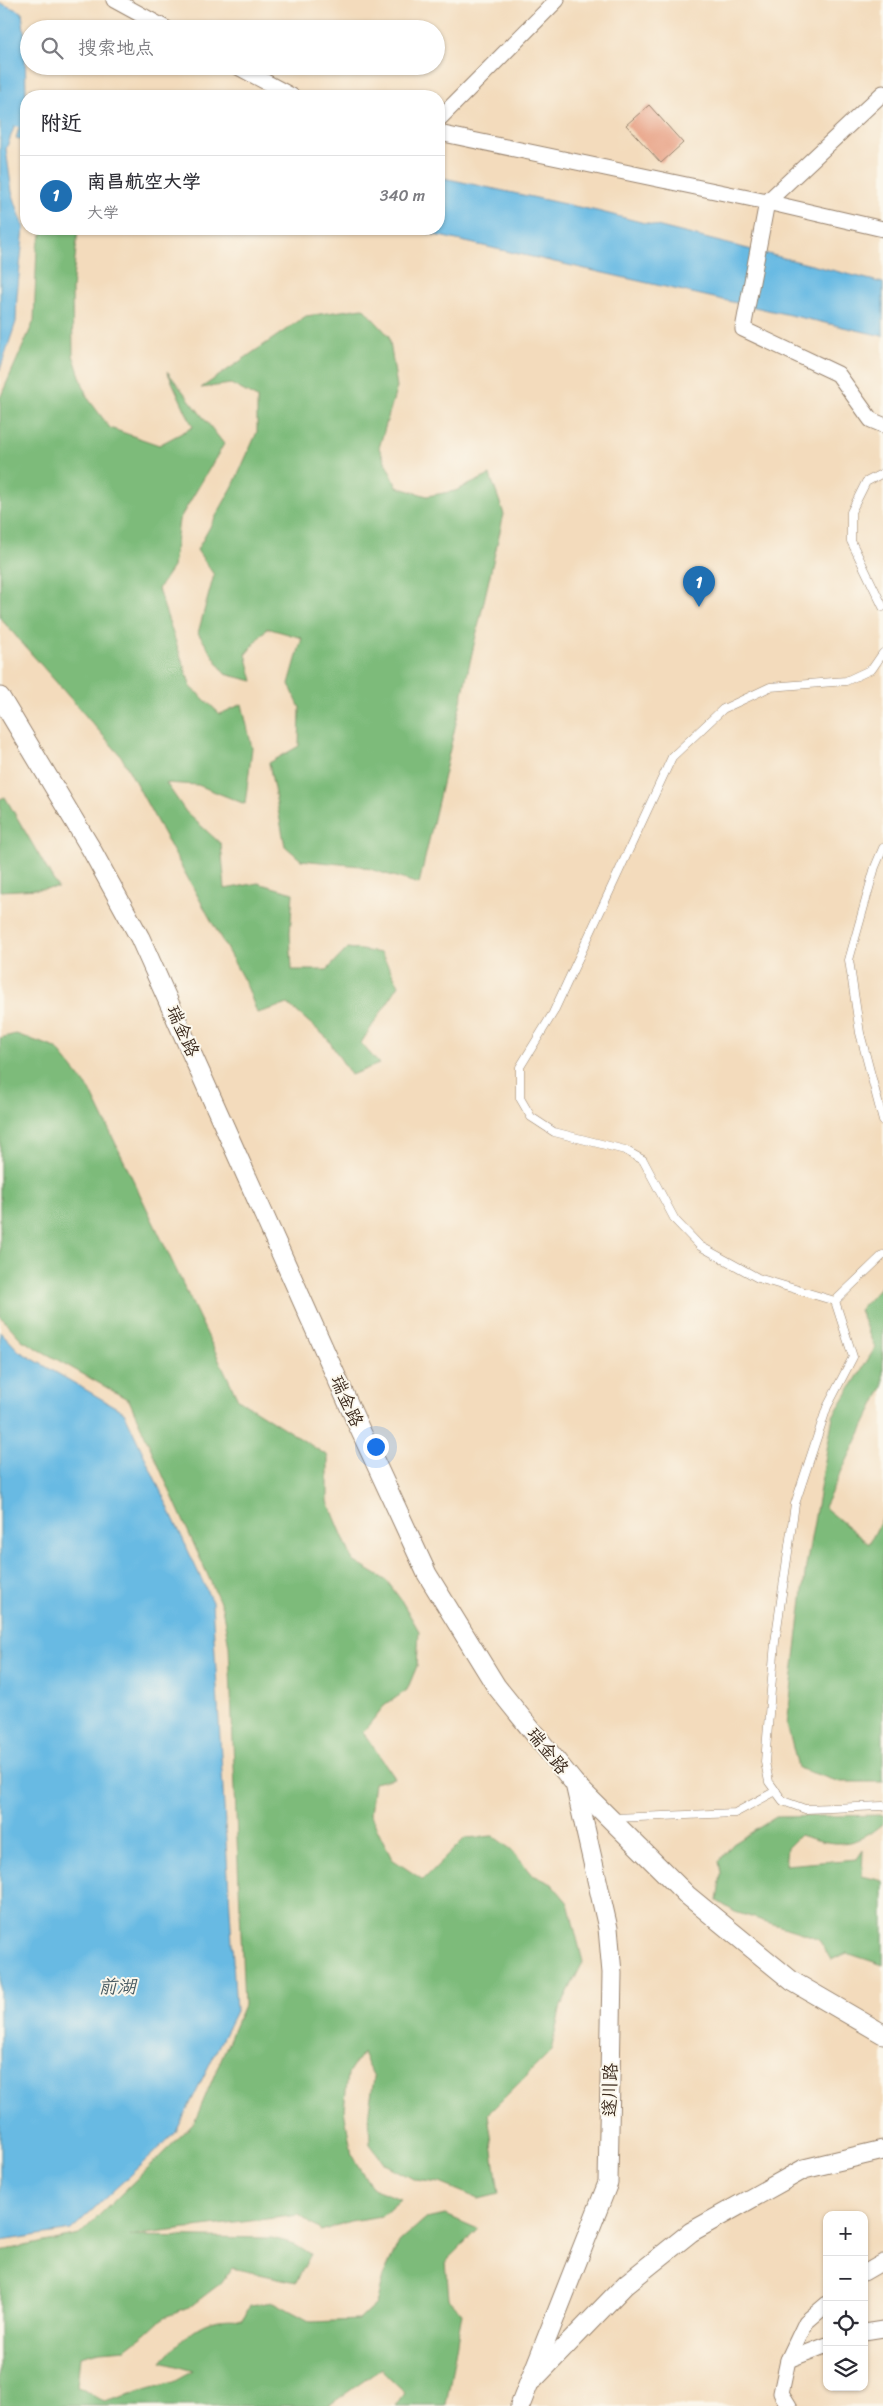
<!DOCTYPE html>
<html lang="zh">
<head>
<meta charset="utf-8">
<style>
  body { margin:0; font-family:Sriracha,"LXGW WenKai TC",sans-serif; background:#f7f7f7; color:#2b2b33 }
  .controls { position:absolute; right:15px; bottom:15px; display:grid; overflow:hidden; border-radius:10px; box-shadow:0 1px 4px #0004 }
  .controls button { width:45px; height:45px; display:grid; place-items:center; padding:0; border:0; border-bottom:1px solid #e1e1e2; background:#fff; color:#2b2b33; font:25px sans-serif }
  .you { position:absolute; left:375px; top:1446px; width:18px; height:18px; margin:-12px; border:4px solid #fff; border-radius:50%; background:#1a73e8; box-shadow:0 0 0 8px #1a73e833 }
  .badge { display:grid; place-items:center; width:32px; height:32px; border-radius:50%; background:#1f6fb2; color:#fff; font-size:16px; font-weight:700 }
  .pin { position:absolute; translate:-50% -41px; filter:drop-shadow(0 1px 2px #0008) }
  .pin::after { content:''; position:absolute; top:26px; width:18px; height:15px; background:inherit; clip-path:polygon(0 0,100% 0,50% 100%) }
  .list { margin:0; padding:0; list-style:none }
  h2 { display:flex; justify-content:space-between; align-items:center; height:65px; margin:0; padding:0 20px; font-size:21px }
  h2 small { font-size:16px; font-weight:400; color:#7c7c81 }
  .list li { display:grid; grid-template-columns:32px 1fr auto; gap:15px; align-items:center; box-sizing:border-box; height:80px; padding:0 20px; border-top:1px solid #e1e1e2 }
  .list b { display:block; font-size:19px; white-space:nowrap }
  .list p { margin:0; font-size:16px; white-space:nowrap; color:#7c7c81 }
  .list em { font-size:16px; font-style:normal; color:#7c7c81 }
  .icon { flex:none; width:28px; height:28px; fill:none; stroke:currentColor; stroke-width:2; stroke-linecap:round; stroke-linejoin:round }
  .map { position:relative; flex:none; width:883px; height:2406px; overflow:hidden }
  .search { position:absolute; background:#fff; box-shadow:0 1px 4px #0004; left:20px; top:20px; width:425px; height:55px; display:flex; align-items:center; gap:12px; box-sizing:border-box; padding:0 18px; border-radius:28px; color:#7c7c81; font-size:19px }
  .panel { position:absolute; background:#fff; box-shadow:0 1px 4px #0004; left:20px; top:90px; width:425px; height:145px; border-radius:20px }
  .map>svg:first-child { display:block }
  .forest { fill:#7dbb7a; stroke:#5c724c }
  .water { fill:#67bae3; stroke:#517280 }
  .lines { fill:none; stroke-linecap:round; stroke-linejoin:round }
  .river { stroke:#67bae3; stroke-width:31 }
  .building { fill:#e79d80 }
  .service-casing { stroke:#97826d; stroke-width:9 }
  .minor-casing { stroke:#97826d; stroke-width:17 }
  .tertiary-casing { stroke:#97826d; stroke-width:21 }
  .service { stroke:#fff; stroke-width:8 }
  .minor { stroke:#fff; stroke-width:15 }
  .tertiary { stroke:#fff; stroke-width:19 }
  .labels { text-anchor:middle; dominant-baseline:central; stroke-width:4; stroke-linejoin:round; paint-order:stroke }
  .street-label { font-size:18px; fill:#3b2a1e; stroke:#fbf7ec }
  .water-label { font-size:19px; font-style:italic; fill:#4a5c63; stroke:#fbf7ec }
</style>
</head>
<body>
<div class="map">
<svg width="883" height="2406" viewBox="0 0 883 2406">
  <rect width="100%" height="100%" fill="#fbf7ec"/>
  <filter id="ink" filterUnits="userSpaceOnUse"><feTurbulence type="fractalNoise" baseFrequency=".02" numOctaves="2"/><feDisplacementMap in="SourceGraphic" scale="10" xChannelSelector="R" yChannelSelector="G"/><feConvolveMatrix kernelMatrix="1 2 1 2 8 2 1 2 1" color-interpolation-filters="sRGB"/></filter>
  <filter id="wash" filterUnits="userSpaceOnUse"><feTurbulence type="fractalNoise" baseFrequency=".0096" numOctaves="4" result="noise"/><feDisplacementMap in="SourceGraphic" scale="20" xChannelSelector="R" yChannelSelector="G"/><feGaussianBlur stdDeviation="1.12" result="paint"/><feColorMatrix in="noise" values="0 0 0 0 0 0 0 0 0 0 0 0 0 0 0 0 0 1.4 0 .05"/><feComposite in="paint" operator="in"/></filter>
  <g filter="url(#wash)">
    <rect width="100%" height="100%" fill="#f3dbbc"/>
    <g class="forest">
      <polygon points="44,229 78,229 72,289 73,355 87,397 110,428 159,445 193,427 167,371 224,444 179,520 173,567 158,589 191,687 220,714 242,704 252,748 245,804 198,785 166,783 186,812 221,844 225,889 258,883 293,893 290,933 292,970 327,970 348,948 381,953 399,985 361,1043 379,1064 351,1075 327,1038 288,1004 257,1013 247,986 121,756 0,618 0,398 34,321 37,247"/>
      <polygon points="363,308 389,336 397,387 379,448 397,487 427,496 455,491 490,475 504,514 419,884 360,866 301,860 285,846 269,763 299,746 300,708 289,684 302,638 267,628 246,654 253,681 225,674 198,633 214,575 197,550 233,486 257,432 257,398 231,384 201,388 306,316"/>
      <polygon points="5,797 58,888 0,891 0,799"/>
      <path d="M 16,1034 L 56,1048 L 90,1090 L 238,1399 L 328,1456 L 328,1501 L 353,1561 L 387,1581 L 401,1600 L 419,1631 L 417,1666 L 407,1690 L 384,1706 L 363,1732 L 395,1778 L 374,1783 L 370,1814 L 392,1859 L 423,1880 L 465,1838 L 493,1836 L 512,1850 L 531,1874 L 552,1884 L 568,1903 L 583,1962 L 561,2006 L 551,2051 L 488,2114 L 499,2194 L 479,2199 L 440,2183 L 415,2180 L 385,2164 L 370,2144 L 369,2110 L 374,2078 L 362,2053 L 348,2074 L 344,2109 L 352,2156 L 372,2188 L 401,2199 L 382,2216 L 350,2221 L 321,2231 L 299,2215 L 130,2236 L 272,2238 L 295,2244 L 311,2254 L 296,2282 L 232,2268 L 221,2283 L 187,2309 L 164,2317 L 147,2333 L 126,2349 L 100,2351 L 80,2356 L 77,2386 L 104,2402 L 173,2382 L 193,2371 L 162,2362 C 188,2333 202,2315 243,2320 L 250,2305 L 274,2302 L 311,2322 L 359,2320 L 376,2304 L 383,2277 L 399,2242 L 425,2219 L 446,2215 L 478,2229 L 446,2261 L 449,2299 L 462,2313 L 446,2406 L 396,2406 L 405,2393 L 392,2381 L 382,2368 L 328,2406 L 0,2406 L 0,2251 L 79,2235 L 194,2123 L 244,2005 L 229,1646 L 222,1607 L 129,1400 L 22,1340 L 0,1316 L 0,1038 Z"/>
      <polygon points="883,1284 883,1387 824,1507 869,1544 883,1517 883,1782 840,1782 798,1768 787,1724 806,1566 833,1416 875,1348 859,1310"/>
      <path d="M 883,1815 L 883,1823 C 854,1849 834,1846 800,1835 L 787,1848 L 785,1865 L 857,1859 L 863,1850 L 862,1876 L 883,1881 L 883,1965 L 847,1953 L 831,1960 L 818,1938 L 735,1912 L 717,1901 L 721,1874 L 719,1861 L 733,1844 L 776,1817 Z"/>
    </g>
    <g class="water">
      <polygon points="0,3 22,12 25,39 26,96 6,149 12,192 24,228 17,295 16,322 0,370"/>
      <polygon points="31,88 69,96 29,96"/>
      <polygon points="26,104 26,141 16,138"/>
      <polygon points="439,177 597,211 883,283 883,336 408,229 439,229"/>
      <polygon points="0,1331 19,1351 124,1412 212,1602 236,2011 176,2132 71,2230 0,2241"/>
    </g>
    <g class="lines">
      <polyline class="river" points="0,106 26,113"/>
    </g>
    <g id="blocks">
      <polygon class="building" points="649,105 683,143 661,163 626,125"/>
    </g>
  </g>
  <g filter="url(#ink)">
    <use href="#blocks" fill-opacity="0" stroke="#97826d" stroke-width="1"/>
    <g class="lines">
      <defs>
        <g id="service">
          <polyline points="883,473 866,482 851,512 851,541 883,607"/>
          <polyline points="883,653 872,669 846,681 770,687 723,709 672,757 553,1013 520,1067 520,1098 531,1117 554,1132 625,1150 643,1160 675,1220 700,1246 758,1278 835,1301 853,1357 827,1407 795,1504 775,1642 765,1762 769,1782 783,1801 805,1809 883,1806"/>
          <polyline points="883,848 875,867 849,960 860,1033 883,1121"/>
          <polyline points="835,1301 883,1255"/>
          <polyline points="614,1818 735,1813 776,1791"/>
        </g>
        <g id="minor">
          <polyline points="114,0 167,29"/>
          <polyline points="236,66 292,96"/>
          <polyline points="883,93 767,202 743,329 838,374 871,420 883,425"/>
          <polyline points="439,119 557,0"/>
          <polyline points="439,133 767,202 883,229"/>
          <polyline points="864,2273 883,2262"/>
          <polyline points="864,2332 883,2329"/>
          <polyline points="788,2360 827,2345"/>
          <polyline points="789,2406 781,2393 788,2360 806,2322 827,2304"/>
        </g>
        <g id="tertiary">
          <polyline points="0,697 90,847 140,938 357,1423 427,1574 496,1686 575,1784 687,1895 792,1981 883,2034"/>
          <polyline points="534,2379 626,2284 691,2232 804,2169 883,2150"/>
          <polyline points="520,2406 608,2183 612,1973 608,1928 575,1784"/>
        </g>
      </defs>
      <use href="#service" class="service-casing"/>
      <use href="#minor" class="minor-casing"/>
      <use href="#tertiary" class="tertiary-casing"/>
      <use href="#service" class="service"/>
      <use href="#minor" class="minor"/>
      <use href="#tertiary" class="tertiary"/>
    </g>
  </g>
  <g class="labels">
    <g class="street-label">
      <text transform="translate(183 1031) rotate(66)">瑞金路</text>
      <text transform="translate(347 1401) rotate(66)">瑞金路</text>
      <text transform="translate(548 1751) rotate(51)">瑞金路</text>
      <text transform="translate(610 2090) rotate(-89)">遂川路</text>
    </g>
    <g class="water-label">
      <text x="117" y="1986">前湖</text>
    </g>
  </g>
</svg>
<div class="controls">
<button>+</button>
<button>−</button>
<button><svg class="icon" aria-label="locate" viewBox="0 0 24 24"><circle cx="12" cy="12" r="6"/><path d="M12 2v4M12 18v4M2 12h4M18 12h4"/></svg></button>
<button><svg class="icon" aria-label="layers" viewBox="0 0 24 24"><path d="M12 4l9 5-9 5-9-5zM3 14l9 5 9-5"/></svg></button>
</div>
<div class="you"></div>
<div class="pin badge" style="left:699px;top:607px">1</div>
<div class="search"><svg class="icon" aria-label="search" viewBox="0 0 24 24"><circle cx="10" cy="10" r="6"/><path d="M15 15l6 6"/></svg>搜索地点</div>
<section class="panel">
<h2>附近<small></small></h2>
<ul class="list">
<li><span class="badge">1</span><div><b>南昌航空大学</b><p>大学</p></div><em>340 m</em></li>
</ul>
</section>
</div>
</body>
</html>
